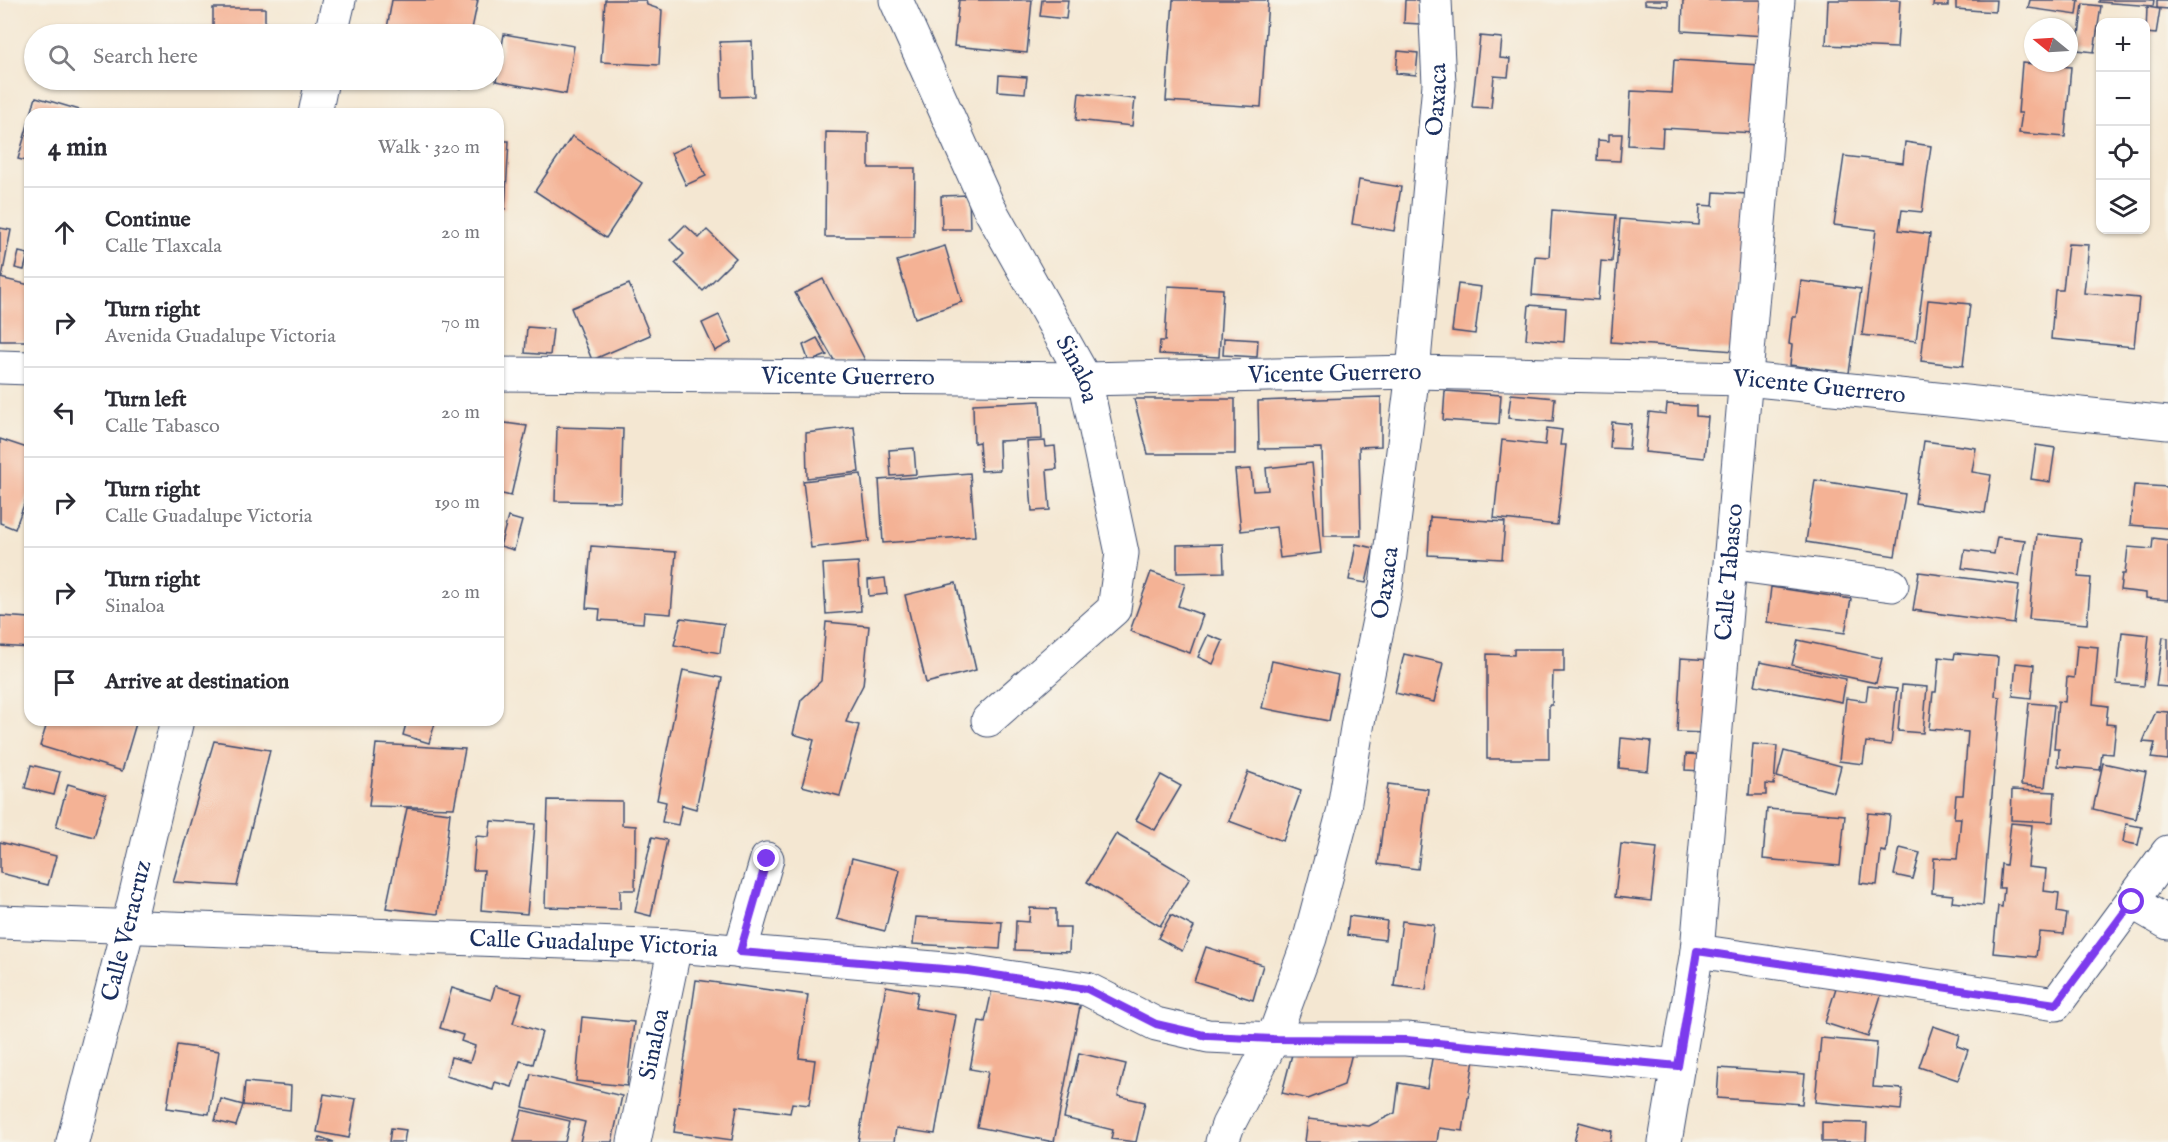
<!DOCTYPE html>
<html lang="en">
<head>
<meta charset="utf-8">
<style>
  body { margin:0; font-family:"IM FELL English",serif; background:#f7f7f7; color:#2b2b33 }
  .controls { position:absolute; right:18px; top:18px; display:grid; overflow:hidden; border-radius:12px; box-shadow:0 2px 4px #0004 }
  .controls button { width:54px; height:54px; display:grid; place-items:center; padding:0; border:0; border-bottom:2px solid #e1e1e2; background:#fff; color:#2b2b33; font:30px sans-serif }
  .compass { position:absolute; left:2024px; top:18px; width:54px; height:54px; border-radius:50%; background:#fff; box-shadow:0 2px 4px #0004; rotate:288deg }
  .stop { position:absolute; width:18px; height:18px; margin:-14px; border:4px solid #7c3aed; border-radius:50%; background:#fff }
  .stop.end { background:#7c3aed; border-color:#fff; box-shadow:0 2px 6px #0008 }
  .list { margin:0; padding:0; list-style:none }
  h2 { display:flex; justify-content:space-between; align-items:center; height:78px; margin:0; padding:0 24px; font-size:26px }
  h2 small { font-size:20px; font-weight:400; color:#7c7c81 }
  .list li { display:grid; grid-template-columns:39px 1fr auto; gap:18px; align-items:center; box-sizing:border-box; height:90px; padding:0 24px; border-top:2px solid #e1e1e2 }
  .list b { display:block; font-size:22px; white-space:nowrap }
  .list p { margin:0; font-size:20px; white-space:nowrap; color:#7c7c81 }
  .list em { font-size:20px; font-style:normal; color:#7c7c81 }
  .icon { flex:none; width:33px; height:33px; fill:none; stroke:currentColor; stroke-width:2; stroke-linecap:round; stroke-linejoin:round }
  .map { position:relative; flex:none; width:2168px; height:1142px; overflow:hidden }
  .search { position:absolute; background:#fff; box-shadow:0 2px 4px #0004; left:24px; top:24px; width:480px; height:66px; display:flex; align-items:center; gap:15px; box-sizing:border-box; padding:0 21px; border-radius:33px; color:#7c7c81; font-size:22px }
  .panel { position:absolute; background:#fff; box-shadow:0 2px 4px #0004; left:24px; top:108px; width:480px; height:618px; border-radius:18px }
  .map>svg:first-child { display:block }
  .building { fill:#f4b295 }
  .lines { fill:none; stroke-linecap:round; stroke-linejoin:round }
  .minor-casing { stroke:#3c4b6f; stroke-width:35 }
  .minor { stroke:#fff; stroke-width:33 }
  .route { stroke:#7c3aed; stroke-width:8 }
  .labels { text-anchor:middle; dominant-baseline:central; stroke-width:6; stroke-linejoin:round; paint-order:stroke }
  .street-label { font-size:24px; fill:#1b2f5e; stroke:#f7f3e8 }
</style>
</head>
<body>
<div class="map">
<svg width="2168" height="1142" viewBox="0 0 2168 1142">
  <rect width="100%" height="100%" fill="#f7f3e8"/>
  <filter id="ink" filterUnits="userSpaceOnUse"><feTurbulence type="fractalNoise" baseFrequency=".0167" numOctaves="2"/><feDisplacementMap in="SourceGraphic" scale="12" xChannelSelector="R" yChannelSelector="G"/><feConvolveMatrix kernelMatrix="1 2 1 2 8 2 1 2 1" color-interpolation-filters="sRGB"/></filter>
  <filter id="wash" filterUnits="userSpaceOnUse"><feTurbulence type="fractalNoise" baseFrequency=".008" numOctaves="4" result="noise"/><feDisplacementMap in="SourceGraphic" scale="24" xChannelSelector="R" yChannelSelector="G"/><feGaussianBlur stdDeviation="1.35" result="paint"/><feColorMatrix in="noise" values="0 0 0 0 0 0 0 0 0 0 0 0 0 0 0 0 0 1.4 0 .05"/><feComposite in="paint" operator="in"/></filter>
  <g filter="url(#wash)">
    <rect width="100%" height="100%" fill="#f4e7d2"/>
    <g id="blocks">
      <g class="building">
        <polygon points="392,0 478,0 471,34 386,34"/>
        <polygon points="605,0 646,0 647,5 662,10 659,65 601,62"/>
        <polygon points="959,0 1032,0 1027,53 954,46"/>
        <polygon points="1042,0 1068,0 1066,19 1040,16"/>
        <polygon points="1173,0 1268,0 1261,107 1166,101"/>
        <polygon points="1405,0 1421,0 1420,24 1404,23"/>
        <polygon points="1645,0 1668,0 1668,6 1645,4"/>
        <polygon points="1683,0 1768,0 1766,36 1682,31"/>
        <polygon points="1828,0 1900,0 1897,48 1826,45"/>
        <polygon points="1934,0 1948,0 1948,6 1933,6"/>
        <polygon points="1956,0 1996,0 1995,12 1956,9"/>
        <polygon points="2030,0 2079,0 2077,15 2028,8"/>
        <polygon points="2099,0 2154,0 2153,6 2099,2"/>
        <polygon points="2157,0 2168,0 2168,9 2157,8"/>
        <polygon points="2083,4 2101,6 2094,52 2077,50"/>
        <polygon points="2147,7 2160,9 2156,34 2146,33"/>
        <rect x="213" y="8" width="52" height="26"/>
        <polygon points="504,34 574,46 566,94 496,81"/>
        <polygon points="1480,36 1502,38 1500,58 1510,59 1508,77 1494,76 1491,108 1472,107"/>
        <polygon points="752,41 754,96 722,97 720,42"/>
        <polygon points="1398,51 1418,53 1416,75 1396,73"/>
        <polygon points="1674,60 1760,65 1755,133 1663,128 1662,147 1628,145 1631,91 1672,93"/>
        <polygon points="2022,63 2071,67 2065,137 2019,133 2022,113 2018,113"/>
        <polygon points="999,75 1027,77 1025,93 998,91"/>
        <polygon points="425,80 463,80 461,88"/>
        <polygon points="1079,93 1135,99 1132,126 1076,120"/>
        <polygon points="36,97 90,113 90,114 31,114"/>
        <polygon points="29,121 30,121 30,162 18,159"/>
        <polygon points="826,132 869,133 869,168 915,168 914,237 825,237"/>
        <polygon points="1609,134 1622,134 1620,161 1597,160 1598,140 1609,141"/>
        <polygon points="572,136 642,183 606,238 535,191"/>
        <polygon points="498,141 509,141 505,209 498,209"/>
        <polygon points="1905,142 1931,146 1922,212 1902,210 1899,230 1930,234 1916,341 1862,335 1876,230 1834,225 1844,156 1903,163"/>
        <polygon points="691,144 706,176 686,185 671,153"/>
        <polygon points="1359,180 1401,187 1394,231 1352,224"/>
        <polygon points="1714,192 1747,194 1735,351 1611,342 1620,219 1699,225 1700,205 1713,206"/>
        <polygon points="969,195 970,229 942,229 941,196"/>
        <polygon points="1552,210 1616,215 1612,262 1601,261 1598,300 1532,295 1535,256 1549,257"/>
        <polygon points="685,225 699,238 707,230 736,258 703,291 675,263 684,254 670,240"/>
        <polygon points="0,228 11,230 2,277 0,277"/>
        <polygon points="2068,244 2089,245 2084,293 2139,298 2134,347 2051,339 2055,290 2063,290"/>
        <polygon points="945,246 962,302 915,318 897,261"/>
        <polygon points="19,252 28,254 24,270 15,268"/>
        <polygon points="0,278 30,285 30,341 0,341"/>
        <polygon points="823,279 865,360 835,362 795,293"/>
        <polygon points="1801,281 1861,289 1849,373 1790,365 1792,345 1789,344 1792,317 1796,317"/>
        <polygon points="629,284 650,335 592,360 571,308"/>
        <polygon points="1458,284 1481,287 1475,334 1452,331"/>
        <polygon points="1168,286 1223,289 1219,357 1159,354 1160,341 1165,341"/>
        <polygon points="1928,300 1970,304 1963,366 1921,361"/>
        <polygon points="1529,305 1566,308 1564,342 1526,339"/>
        <polygon points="719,315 732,342 715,351 702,323"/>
        <polygon points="527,327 553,329 550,355 525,353"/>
        <polygon points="817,338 827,355 809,362 803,345"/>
        <polygon points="1224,338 1258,340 1257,357 1223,355"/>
        <polygon points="1445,391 1501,395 1499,424 1443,420"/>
        <polygon points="1511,394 1555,398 1553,422 1508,418"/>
        <polygon points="1381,397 1381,446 1359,447 1361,536 1324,536 1322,448 1259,449 1258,401"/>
        <polygon points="1134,399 1235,399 1235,454 1148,454"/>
        <polygon points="1040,401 1042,439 999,441 1000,470 981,471 979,442 974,443 973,404"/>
        <polygon points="1667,404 1696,406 1696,416 1708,417 1704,458 1645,452 1649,412 1666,414"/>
        <polygon points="498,422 527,426 511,496 498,493"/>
        <polygon points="1612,422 1631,424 1629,449 1610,448"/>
        <polygon points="557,427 623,429 621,502 555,501"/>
        <polygon points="854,427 859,472 807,478 806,433"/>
        <polygon points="1547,428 1562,430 1560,445 1566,445 1557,525 1494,518 1502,440 1545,445"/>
        <polygon points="0,439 30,449 30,488 15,529 0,523"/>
        <polygon points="1045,441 1046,447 1055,446 1057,469 1047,470 1050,510 1032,511 1027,442"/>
        <polygon points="1924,441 1976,448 1972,472 1991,475 1985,513 1915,503"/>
        <polygon points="2036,445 2055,448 2050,482 2031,479"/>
        <polygon points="914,448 916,474 891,476 889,450"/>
        <polygon points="1312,463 1321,553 1280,558 1276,527 1241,531 1235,470 1251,469 1253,491 1268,490 1266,468"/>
        <polygon points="970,473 975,536 883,543 879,480"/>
        <polygon points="861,474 869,541 811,548 803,481"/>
        <polygon points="1815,480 1905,494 1895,556 1806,542"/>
        <polygon points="2134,485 2168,487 2168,528 2130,525"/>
        <polygon points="508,517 522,521 514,550 500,546"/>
        <polygon points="1430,517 1505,522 1502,559 1428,555"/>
        <polygon points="2037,534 2081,539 2078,577 2091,578 2087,624 2029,619"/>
        <polygon points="1997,537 2025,540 2019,576 1962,568 1965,550 1994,554"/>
        <polygon points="2153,538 2168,540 2168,600 2146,598 2146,593 2120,590 2122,574 2125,574 2128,547 2152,549"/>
        <polygon points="1223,544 1224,572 1177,573 1177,545"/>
        <polygon points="1356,544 1374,548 1366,583 1349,580"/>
        <polygon points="591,546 676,552 671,614 644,612 643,623 599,620 600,609 586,608"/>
        <polygon points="858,562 861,611 826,614 823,564"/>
        <polygon points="1151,572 1185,584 1178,606 1203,615 1190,653 1130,631"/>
        <polygon points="1919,572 2019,585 2014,624 1913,610"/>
        <polygon points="885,578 887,594 869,596 868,580"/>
        <polygon points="956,583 976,670 926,683 905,595"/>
        <polygon points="1771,587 1851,599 1845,633 1767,622"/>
        <polygon points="0,616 30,618 30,648 0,646"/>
        <polygon points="681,618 724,624 720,653 674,645"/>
        <polygon points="826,622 869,626 863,685 850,710 846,722 859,725 840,796 802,786 814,740 793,734 801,700 821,681"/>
        <polygon points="2122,632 2149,635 2144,686 2117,684"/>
        <polygon points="1208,635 1223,641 1213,664 1198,657"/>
        <polygon points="2163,637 2168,638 2168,687 2156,686"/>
        <polygon points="1798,640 1882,658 1876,683 1792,665"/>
        <polygon points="2077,645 2098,647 2093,704 2108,706 2106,724 2116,725 2113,754 2102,753 2100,770 2058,766 2059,749 2054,749 2058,701 2065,702 2067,677 2074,678"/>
        <polygon points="1514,649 1564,649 1564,672 1553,672 1552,705 1549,705 1549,759 1487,759 1487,654 1514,655"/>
        <polygon points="1955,653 1998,657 1995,696 2000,697 1983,905 1952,902 1953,895 1932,893 1934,858 1957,859 1961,818 1954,818 1956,795 1963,795 1968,732 1929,729 1933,692 1936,692 1939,657 1954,659"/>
        <polygon points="1404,654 1443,663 1434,702 1395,693"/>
        <polygon points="1681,658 1710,660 1707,733 1677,732"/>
        <polygon points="1272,661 1338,675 1329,721 1262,708"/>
        <polygon points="1760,662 1846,679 1842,702 1755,685"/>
        <polygon points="2016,663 2034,665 2031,698 2013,696"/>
        <polygon points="683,670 722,678 696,809 682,805 678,825 662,822 666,802 657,800"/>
        <polygon points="1902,685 1927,687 1923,733 1898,731"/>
        <polygon points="1868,686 1897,689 1891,745 1866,742 1863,764 1839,761 1846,698 1866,701"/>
        <polygon points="2029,703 2054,705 2045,787 2021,785"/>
        <polygon points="2156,711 2168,712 2168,760 2151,758 2155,743 2143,742"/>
        <polygon points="48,720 137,720 122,771 40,746"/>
        <polygon points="407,720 436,720 429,743 403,735"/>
        <polygon points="1621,738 1651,741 1648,771 1619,768"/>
        <polygon points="214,741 270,750 237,886 173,882"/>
        <polygon points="376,744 465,749 454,808 369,806"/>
        <polygon points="1753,744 1777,746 1774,785 1766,784 1766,795 1749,795"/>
        <polygon points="1784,751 1841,766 1834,792 1777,777"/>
        <polygon points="1686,754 1704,755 1703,771 1685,770"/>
        <polygon points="2103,763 2146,772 2136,819 2093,809"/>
        <polygon points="31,765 60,772 54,795 25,788"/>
        <polygon points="1248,772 1301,791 1283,841 1229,821"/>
        <polygon points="1161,775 1181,786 1155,830 1136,820"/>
        <polygon points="68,784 106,795 94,837 56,827"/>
        <polygon points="1388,784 1428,789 1418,869 1378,864"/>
        <polygon points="2012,790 2055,792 2053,822 2011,820"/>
        <polygon points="548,800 622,801 622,825 636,826 635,890 620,890 620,909 545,907"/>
        <polygon points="407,808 450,813 438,914 386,908"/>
        <polygon points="1767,809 1845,815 1840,866 1763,859"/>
        <polygon points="1868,813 1890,815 1886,852 1881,851 1877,885 1860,883"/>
        <polygon points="491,821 535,824 527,914 481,910 484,870 473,870 476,836 489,837"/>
        <polygon points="2011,823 2032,825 2028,867 2046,869 2044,891 2059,893 2057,912 2067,914 2064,934 2039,932 2036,957 1993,953 1998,906 2002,907 2004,888 1999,888 2001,864 2006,865"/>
        <polygon points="2126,824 2142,827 2138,845 2123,842"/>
        <polygon points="1116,834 1190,878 1160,926 1087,882"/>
        <polygon points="652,837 667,840 651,916 635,912"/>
        <polygon points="0,842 56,856 48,885 0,873"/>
        <polygon points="1621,844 1657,848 1651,901 1615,897"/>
        <polygon points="1900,848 1920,853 1913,879 1894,875"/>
        <polygon points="852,858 900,870 885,931 837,919"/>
        <polygon points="1030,908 1056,909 1056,927 1070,927 1069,952 1015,950 1016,921 1029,922"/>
        <polygon points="1171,915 1194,927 1182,951 1158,938"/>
        <polygon points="1349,916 1387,921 1385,940 1347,935"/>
        <polygon points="916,917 1002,922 1000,949 913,944"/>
        <polygon points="1402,921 1434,925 1426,990 1394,986"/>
        <polygon points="1206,947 1263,965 1253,1000 1194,981"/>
        <polygon points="1840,975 1883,989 1868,1037 1825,1023"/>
        <polygon points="696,980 808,995 799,1058 815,1060 809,1105 792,1103 790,1113 737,1106 732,1140 674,1132"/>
        <polygon points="495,986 522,994 513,1023 542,1032 533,1064 520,1061 512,1087 495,1082 493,1090 446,1076 451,1057 470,1062 475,1046 461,1041 463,1035 440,1028 452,988 491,1000"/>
        <polygon points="886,986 918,992 915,1008 956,1015 935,1134 896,1128 894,1142 858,1142"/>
        <polygon points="992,990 1080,1006 1054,1142 977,1127 988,1072 970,1069 979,1021 985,1022"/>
        <polygon points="582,1017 634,1022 627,1086 576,1081"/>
        <polygon points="1933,1026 1960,1035 1957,1046 1968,1050 1958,1080 1919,1067"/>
        <polygon points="1297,1035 1353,1049 1344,1085 1308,1099 1282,1093"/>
        <polygon points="1821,1038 1877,1043 1873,1087 1903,1089 1901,1110 1815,1102"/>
        <polygon points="177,1045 219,1051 209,1114 167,1108"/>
        <polygon points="1079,1053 1126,1064 1118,1096 1145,1102 1136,1142 1111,1139 1113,1130 1064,1118"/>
        <polygon points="1433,1053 1474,1059 1463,1131 1439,1128 1437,1142 1305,1142 1308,1119 1369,1126 1395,1113 1399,1083 1427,1088"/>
        <polygon points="1719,1068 1805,1074 1802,1104 1717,1098"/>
        <polygon points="531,1074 622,1096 612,1142 580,1142 585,1122 523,1107"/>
        <polygon points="245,1082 291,1086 290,1110 243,1105 236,1126 215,1121 221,1099 243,1105"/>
        <polygon points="324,1094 356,1099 349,1138 317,1132"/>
        <polygon points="522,1110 570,1121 565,1142 514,1142"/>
        <polygon points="1579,1122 1612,1131 1610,1142 1574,1142"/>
        <polygon points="1822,1122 1867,1123 1866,1142 1822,1142"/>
        <polygon points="391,1128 406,1130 404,1142 389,1142"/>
        <polygon points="320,1137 334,1142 318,1142"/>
      </g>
    </g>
  </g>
  <g filter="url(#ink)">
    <use href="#blocks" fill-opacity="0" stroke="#3c4b6f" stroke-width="1.5"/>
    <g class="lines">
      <defs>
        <g id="minor">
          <path id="s1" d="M 896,0 L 988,206 L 1085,379 L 1122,553 L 1114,609 L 988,720"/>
          <polyline points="331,34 339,0"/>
          <polyline points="315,114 322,80"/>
          <polyline points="0,367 30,368"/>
          <path id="s2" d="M 498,374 L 1085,379 L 1413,372 L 1746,379 L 2168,423"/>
          <polyline points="1731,564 1892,585"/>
          <polyline points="2132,902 2168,923"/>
          <path id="s3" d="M 0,922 L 675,946 L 842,960 L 968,971 L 1087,989 L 1156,1024 L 1208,1036 L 1273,1039 L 1406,1039 L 1678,1066"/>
          <polyline points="1697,951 2056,1004 2168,852"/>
          <polyline points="740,952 767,859"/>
          <path id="s4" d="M 73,1142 L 128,927 L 177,720"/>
          <path id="s5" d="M 634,1142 L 675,946"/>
          <path id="s6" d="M 1222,1142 L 1228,1125 L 1273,1039 L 1310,938 L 1343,814 L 1358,722 L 1386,586 L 1413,372 L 1439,84 L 1435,0"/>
          <path id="s7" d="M 1665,1142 L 1697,951 L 1778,0"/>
        </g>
      </defs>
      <use href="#minor" class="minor-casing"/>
      <use href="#minor" class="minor"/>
    </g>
  </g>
  <g class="lines" filter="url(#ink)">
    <polyline class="route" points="767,859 740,952 968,971 1087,989 1156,1024 1208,1036 1273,1039 1406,1040 1678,1066 1697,951 2056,1004 2132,902"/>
  </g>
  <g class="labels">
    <g class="street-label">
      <text stroke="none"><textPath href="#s6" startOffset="1072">Oaxaca</textPath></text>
      <text stroke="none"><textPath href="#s1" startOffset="412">Sinaloa</textPath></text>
      <text stroke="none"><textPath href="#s2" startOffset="837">Vicente Guerrero</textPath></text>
      <text stroke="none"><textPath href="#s2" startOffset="350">Vicente Guerrero</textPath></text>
      <text stroke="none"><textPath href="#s2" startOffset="1322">Vicente Guerrero</textPath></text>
      <text stroke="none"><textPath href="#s7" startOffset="574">Calle Tabasco</textPath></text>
      <text stroke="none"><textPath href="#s6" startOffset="586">Oaxaca</textPath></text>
      <text stroke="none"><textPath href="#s4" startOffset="218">Calle Veracruz</textPath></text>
      <text stroke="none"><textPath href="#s3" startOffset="594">Calle Guadalupe Victoria</textPath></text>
      <text stroke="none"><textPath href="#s5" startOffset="100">Sinaloa</textPath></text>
    </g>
  </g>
</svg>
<div class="controls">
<button>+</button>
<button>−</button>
<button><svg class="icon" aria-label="locate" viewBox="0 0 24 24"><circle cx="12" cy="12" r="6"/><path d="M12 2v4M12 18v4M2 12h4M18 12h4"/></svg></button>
<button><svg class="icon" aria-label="layers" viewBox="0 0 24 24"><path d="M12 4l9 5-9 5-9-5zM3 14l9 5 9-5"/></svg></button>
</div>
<svg class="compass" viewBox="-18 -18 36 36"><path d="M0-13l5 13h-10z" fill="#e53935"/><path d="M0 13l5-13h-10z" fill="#7c7c81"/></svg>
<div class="stop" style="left:2132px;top:902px"></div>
<div class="stop end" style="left:767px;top:859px"></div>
<div class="search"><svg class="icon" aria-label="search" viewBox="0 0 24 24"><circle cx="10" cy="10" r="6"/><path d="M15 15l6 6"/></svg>Search here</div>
<section class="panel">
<h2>4 min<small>Walk · 320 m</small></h2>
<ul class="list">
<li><svg class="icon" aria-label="ahead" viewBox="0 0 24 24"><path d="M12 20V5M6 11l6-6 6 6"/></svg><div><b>Continue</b><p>Calle Tlaxcala</p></div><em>20 m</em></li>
<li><svg class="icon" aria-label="right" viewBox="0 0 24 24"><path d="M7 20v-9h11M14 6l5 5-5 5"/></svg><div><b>Turn right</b><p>Avenida Guadalupe Victoria</p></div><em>70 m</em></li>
<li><svg class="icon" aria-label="left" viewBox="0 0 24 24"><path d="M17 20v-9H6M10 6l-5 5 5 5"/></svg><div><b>Turn left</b><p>Calle Tabasco</p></div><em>20 m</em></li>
<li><svg class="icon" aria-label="right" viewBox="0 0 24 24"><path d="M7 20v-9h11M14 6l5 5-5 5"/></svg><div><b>Turn right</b><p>Calle Guadalupe Victoria</p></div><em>190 m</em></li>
<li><svg class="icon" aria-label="right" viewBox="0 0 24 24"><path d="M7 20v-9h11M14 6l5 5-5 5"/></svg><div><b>Turn right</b><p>Sinaloa</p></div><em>20 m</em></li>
<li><svg class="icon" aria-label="arrive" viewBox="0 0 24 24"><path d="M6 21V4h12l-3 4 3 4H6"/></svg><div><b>Arrive at destination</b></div></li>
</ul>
</section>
</div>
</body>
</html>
